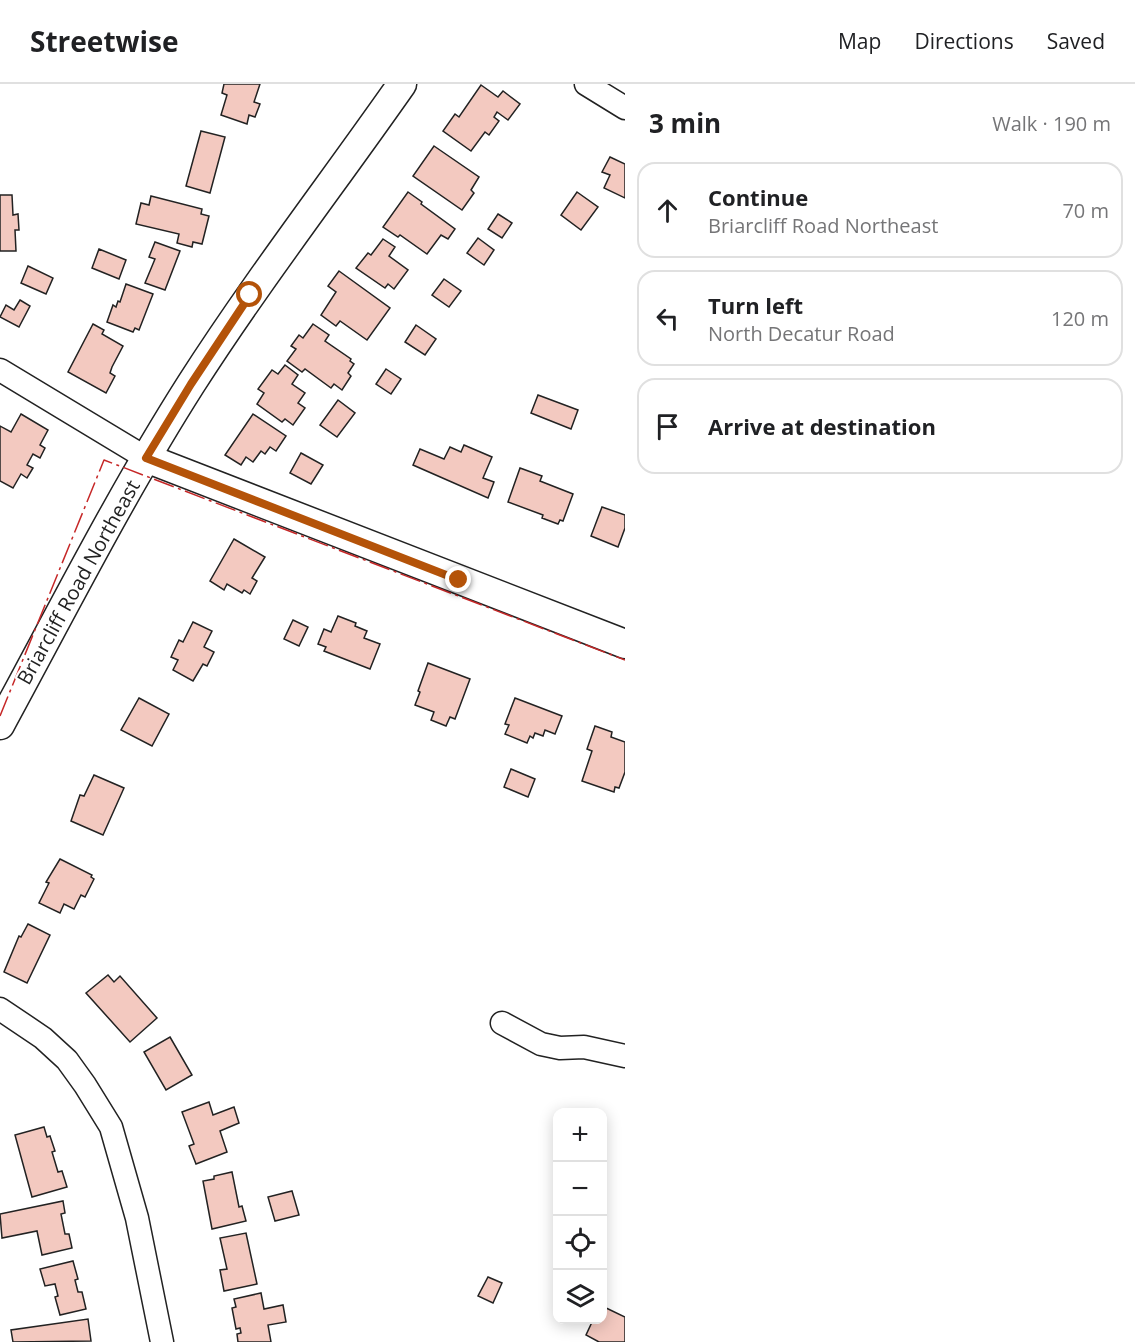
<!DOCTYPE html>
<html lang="en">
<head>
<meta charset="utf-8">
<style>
  body { margin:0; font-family:"Open Sans",sans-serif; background:#f2f2f2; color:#202124 }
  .controls { position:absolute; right:18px; bottom:18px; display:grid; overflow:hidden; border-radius:12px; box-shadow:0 3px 15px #0003 }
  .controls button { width:54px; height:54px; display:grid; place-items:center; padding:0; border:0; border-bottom:2px solid #e0e0e0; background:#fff; color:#202124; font:30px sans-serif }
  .stop { position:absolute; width:18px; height:18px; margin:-14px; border:4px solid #b45309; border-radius:50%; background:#fff }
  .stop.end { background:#b45309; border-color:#fff; box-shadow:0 2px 6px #0008 }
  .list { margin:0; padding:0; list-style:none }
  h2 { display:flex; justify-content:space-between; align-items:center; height:78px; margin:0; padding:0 24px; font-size:26px }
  h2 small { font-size:20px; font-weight:400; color:#757577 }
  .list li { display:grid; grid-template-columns:39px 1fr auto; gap:18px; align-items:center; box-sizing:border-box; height:96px; margin:0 12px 12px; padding:0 12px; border:2px solid #e0e0e0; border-radius:18px }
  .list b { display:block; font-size:22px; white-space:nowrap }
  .list p { margin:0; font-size:20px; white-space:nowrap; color:#757577 }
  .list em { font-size:20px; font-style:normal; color:#757577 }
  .icon { flex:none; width:33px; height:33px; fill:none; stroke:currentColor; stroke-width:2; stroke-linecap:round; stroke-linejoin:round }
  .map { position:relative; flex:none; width:625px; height:1258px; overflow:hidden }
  header { display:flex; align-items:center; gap:36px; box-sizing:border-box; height:84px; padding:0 30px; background:#fff; border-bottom:2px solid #e0e0e0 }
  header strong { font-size:28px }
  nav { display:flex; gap:33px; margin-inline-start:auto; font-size:21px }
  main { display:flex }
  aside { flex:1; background:#fff }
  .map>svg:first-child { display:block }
  .building { fill:#f3c9c0; stroke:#222; stroke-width:1.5 }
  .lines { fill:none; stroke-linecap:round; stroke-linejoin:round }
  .minor-casing { stroke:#222; stroke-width:25 }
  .major-casing { stroke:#222; stroke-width:31 }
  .minor { stroke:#fff; stroke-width:22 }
  .major { stroke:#fff; stroke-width:28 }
  .power { stroke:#c62828; stroke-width:1.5; stroke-dasharray:21 4.5 3 4.5; stroke-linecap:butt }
  .route { stroke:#b45309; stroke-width:8 }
  .labels { text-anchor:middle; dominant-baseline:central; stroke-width:4.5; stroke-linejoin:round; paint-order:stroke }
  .street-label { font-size:20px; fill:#222; stroke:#fff }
</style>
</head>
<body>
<header>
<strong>Streetwise</strong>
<nav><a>Map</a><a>Directions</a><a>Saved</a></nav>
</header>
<main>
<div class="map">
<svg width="625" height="1258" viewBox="0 0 625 1258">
  <rect width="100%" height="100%" fill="#fff"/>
  <g class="building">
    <polygon points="224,0 260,0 254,18 260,20 255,33 249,31 247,40 221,31 227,11 222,9"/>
    <polygon points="481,1 498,13 503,7 520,20 508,36 497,28 494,33 499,37 489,51 485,48 471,67 443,47 455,30 459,33"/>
    <polygon points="201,47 225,53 210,109 186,102"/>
    <polygon points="434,62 479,93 471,106 474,109 462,126 413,92"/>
    <polygon points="610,73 625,80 625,114 604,104 610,91 602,88"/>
    <polygon points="408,108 422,118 421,120 455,145 448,155 441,151 427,170 400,151 398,153 383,143"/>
    <polygon points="577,108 598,123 581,146 561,131"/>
    <polygon points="0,111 12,111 13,131 18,130 19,146 15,146 16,167 0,167"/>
    <polygon points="151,112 202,125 201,130 209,132 202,160 193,158 192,163 177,159 179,150 136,140 141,119 149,121"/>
    <polygon points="498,130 512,139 502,154 488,145"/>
    <polygon points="478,154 494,166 484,181 467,169"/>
    <polygon points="383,155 395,163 389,172 408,186 394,205 388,200 385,204 356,184 368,169 371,171"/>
    <polygon points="155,158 180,167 165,206 145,199 155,175 149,173"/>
    <polygon points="99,165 126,176 119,195 92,184"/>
    <polygon points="28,182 53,194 46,210 21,199"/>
    <polygon points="339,187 390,224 367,256 340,237 336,242 321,231 336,208 328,202"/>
    <polygon points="444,195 461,207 449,223 432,211"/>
    <polygon points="126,200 153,210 139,246 135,244 133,248 107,238 113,221 116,223 118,217 120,218"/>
    <polygon points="20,216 30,222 19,243 0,233 6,221 14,226"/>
    <polygon points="93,240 104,246 102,250 123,262 112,283 110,289 115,292 106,309 68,288"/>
    <polygon points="313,240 329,251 325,257 351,275 350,277 354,280 348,289 351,292 342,306 334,300 331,304 305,285 302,288 287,277 296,265 291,262 299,251 303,254"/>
    <polygon points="416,241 436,255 425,271 405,258"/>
    <polygon points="285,281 298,291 292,300 305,309 298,319 305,324 293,341 285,335 282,338 257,320 264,309 258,305 272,286 278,290"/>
    <polygon points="386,285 401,295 391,310 376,300"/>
    <polygon points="538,311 578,326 571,345 531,329"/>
    <polygon points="338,316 355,329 337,353 320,341"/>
    <polygon points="21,330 48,346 40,361 45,364 40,374 33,370 27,381 33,384 27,394 21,390 13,404 0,397 0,342 11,348"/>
    <polygon points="253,330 286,352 276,367 270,363 265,370 261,367 253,378 246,373 241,381 225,371"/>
    <polygon points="464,361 492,373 483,394 494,398 488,414 413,381 420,365 444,375 450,363 461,368"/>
    <polygon points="301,369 323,381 311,400 290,389"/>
    <polygon points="520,384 542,392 540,397 573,410 563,437 560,436 558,440 542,434 543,431 508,418"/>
    <polygon points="602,423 625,431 625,444 618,463 591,452"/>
    <polygon points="234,455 265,473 252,494 257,497 250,510 244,506 242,509 227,500 224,506 210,497"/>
    <polygon points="338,532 356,539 355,542 367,547 364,554 380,560 370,585 324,567 326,563 318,560 324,545 331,548"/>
    <polygon points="293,536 308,543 299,562 284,555"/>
    <polygon points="193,538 212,547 204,563 214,568 207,582 203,580 193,597 173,586 178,576 171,573 179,556 183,558"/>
    <polygon points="428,579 470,595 455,635 450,633 446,642 431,636 434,628 415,621 420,608 418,607"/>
    <polygon points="139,614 169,630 152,662 121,646"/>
    <polygon points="515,614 562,632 555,650 545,646 543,652 535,649 533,654 530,652 527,659 505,650 509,641 505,640"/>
    <polygon points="595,642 612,648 611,653 625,658 625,688 619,704 615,703 614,708 582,697 592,667 587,665"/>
    <polygon points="511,685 535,695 528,713 504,703"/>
    <polygon points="94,691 124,704 103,751 71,737 80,711 84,712"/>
    <polygon points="60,775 92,791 91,793 94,795 85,813 81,811 74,825 64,820 60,829 39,819 49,799 46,798"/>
    <polygon points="28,840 50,851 27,899 4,888 19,852 21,853"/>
    <polygon points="108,891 114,898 120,892 157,934 130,958 86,909"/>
    <polygon points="170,953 192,991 166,1006 144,968"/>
    <polygon points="209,1018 213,1031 234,1023 239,1039 220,1047 227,1068 196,1080 189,1062 194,1060 182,1028"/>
    <polygon points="44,1043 47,1053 50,1052 55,1067 52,1068 58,1088 62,1087 67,1103 32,1113 15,1051"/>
    <polygon points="232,1088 239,1123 242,1122 246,1137 212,1145 203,1097 214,1095 214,1092"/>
    <polygon points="292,1107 299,1131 275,1137 268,1113"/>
    <polygon points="63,1117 65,1129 61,1130 65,1150 69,1150 72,1164 42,1171 37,1147 2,1154 0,1130"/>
    <polygon points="246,1149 257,1200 224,1207 220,1186 227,1185 220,1154"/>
    <polygon points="73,1177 78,1195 75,1196 78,1208 82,1208 86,1225 60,1231 55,1213 58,1212 55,1200 45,1202 40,1185"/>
    <polygon points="488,1193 502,1199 493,1219 478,1212"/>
    <polygon points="261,1209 264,1225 283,1221 286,1238 268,1241 271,1258 238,1258 237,1250 241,1249 240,1244 236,1245 232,1224 236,1223 234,1215"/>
    <polygon points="602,1222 625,1233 625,1258 599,1258 586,1251 593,1236 602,1236"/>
    <polygon points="88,1235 91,1257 13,1258 11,1246"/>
  </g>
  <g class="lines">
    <defs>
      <g id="minor">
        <polyline points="586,0 625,24"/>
        <polyline points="0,286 146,374"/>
        <polyline points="0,925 43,954 67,976 85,1001 111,1043 137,1134 162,1258"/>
        <polyline points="502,939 541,960 560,964 584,963 625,972"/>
      </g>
      <g id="major">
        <polyline points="146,374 625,560"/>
        <path d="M 0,641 C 62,527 121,410 191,300 C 257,197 332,100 402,0"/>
      </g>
    </defs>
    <use href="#minor" class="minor-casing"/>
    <use href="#major" class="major-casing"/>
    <use href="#minor" class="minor"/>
    <use href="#major" class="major"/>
    <polyline class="power" points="0,632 104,376 625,576"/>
  </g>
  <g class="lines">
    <polyline class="route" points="250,211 191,300 146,374 459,496"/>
  </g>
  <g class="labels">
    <g class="street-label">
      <text transform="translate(78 498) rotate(-61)">Briarcliff Road Northeast</text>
    </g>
  </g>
</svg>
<div class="controls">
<button>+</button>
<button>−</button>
<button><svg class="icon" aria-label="locate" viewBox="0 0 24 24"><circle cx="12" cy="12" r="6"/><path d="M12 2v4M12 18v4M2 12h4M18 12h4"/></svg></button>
<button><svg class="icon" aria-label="layers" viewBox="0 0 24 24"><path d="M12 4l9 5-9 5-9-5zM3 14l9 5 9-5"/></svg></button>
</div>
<div class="stop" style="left:250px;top:211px"></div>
<div class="stop end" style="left:459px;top:496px"></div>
</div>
<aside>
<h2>3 min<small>Walk · 190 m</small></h2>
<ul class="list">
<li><svg class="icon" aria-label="ahead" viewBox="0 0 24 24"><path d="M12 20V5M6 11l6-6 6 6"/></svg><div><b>Continue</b><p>Briarcliff Road Northeast</p></div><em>70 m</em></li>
<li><svg class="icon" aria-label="left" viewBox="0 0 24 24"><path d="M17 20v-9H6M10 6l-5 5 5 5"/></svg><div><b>Turn left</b><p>North Decatur Road</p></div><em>120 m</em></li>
<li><svg class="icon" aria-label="arrive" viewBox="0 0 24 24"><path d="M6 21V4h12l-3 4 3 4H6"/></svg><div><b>Arrive at destination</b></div></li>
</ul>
</aside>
</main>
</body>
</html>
